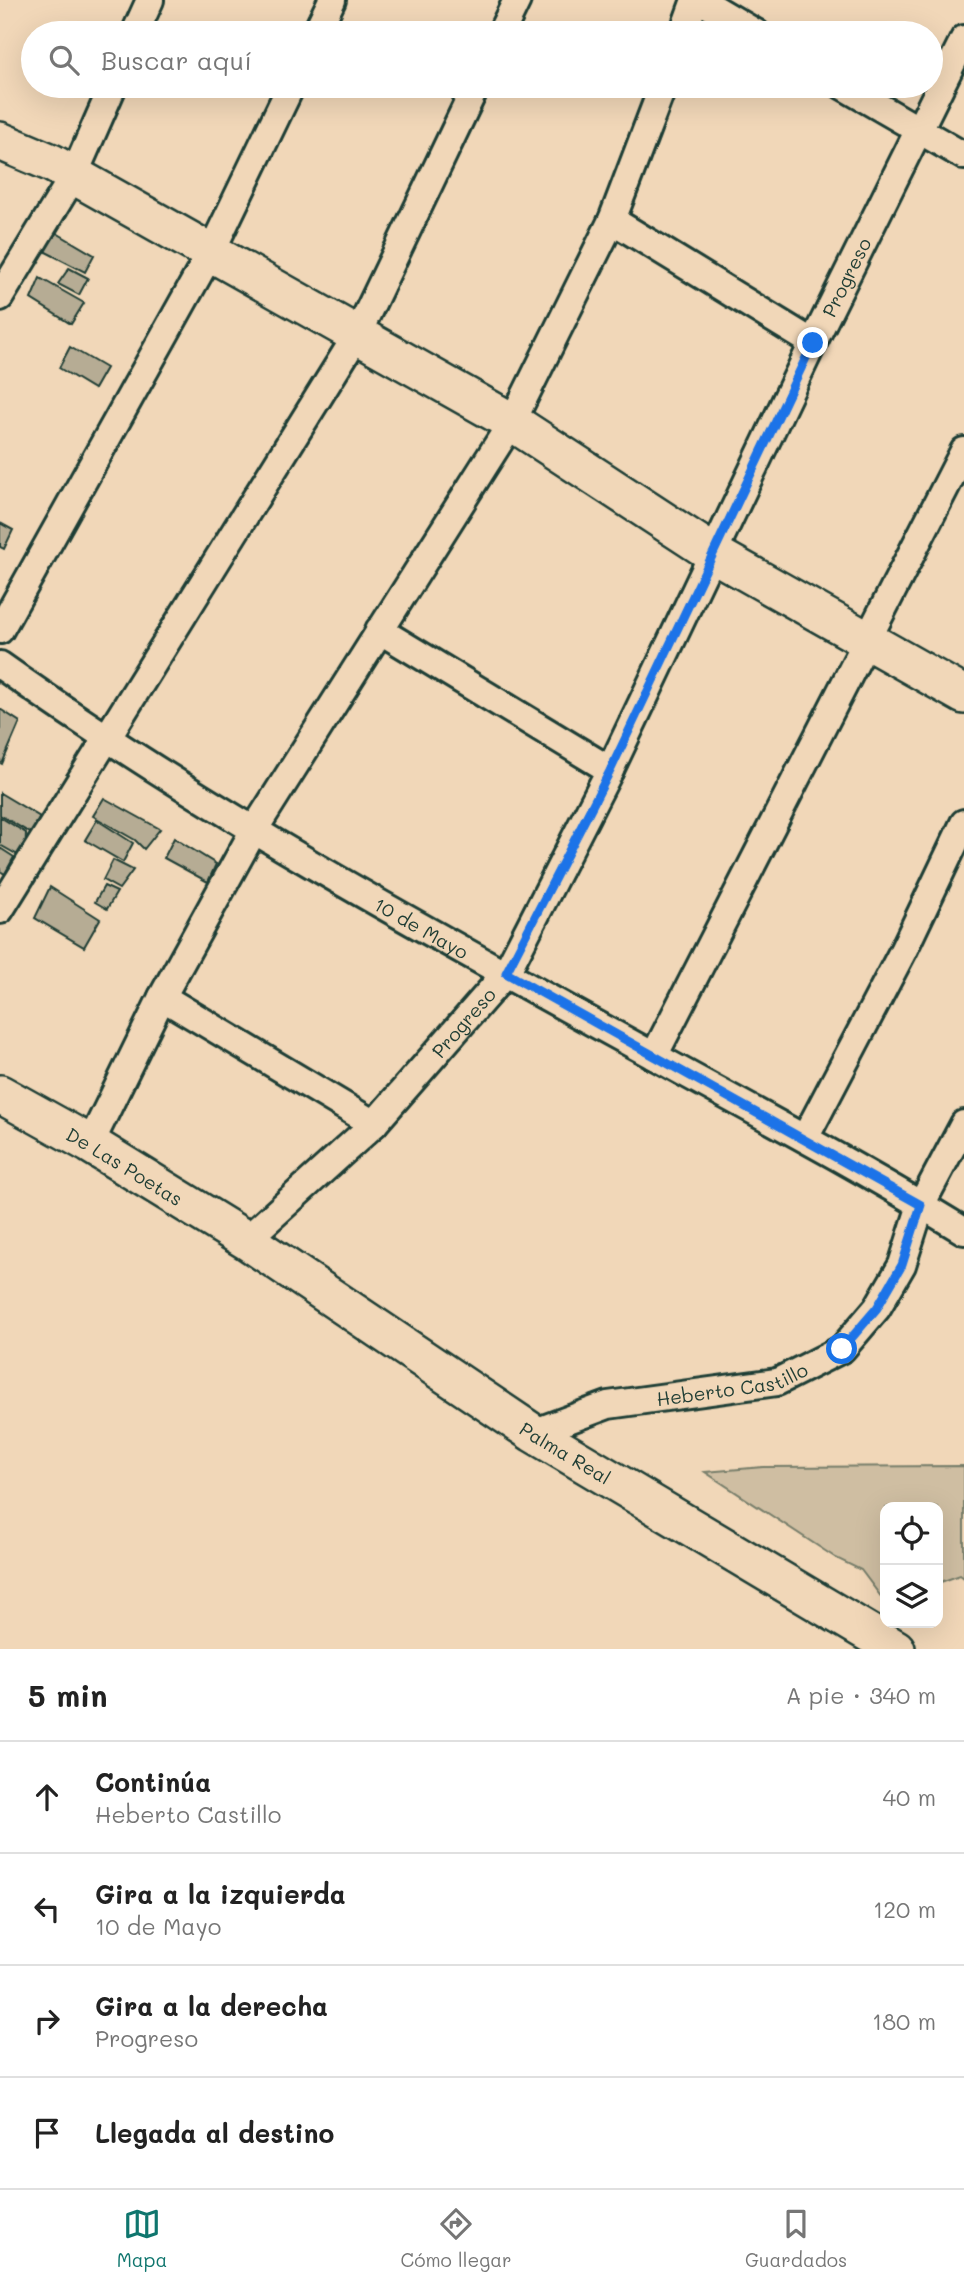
<!DOCTYPE html>
<html lang="es">
<head>
<meta charset="utf-8">
<style>
  body { margin:0; font-family:Mali,sans-serif; background:#f6f6f6; color:#222 }
  .controls { position:absolute; right:21px; bottom:21px; display:grid; overflow:hidden; border-radius:14px; box-shadow:0 7px 28px #0002 }
  .controls button { width:63px; height:63px; display:grid; place-items:center; padding:0; border:0; border-bottom:2px solid #e0e0e0; background:#fff; color:#222; font:35px sans-serif }
  .stop { position:absolute; width:21px; height:21px; margin:-16px; border:5px solid #1a73e8; border-radius:50%; background:#fff }
  .stop.end { background:#1a73e8; border-color:#fff; box-shadow:0 2px 7px #0008 }
  .list { margin:0; padding:0; list-style:none }
  h2 { display:flex; justify-content:space-between; align-items:center; height:91px; margin:0; padding:0 28px; font-size:30px }
  h2 small { font-size:23px; font-weight:400; color:#767676 }
  .list li { display:grid; grid-template-columns:46px 1fr auto; gap:21px; align-items:center; box-sizing:border-box; height:112px; padding:0 28px; border-top:2px solid #e0e0e0 }
  .list b { display:block; font-size:26px; white-space:nowrap }
  .list p { margin:0; font-size:23px; white-space:nowrap; color:#767676 }
  .list em { font-size:23px; font-style:normal; color:#767676 }
  .icon { flex:none; width:38px; height:38px; fill:none; stroke:currentColor; stroke-width:2; stroke-linecap:round; stroke-linejoin:round }
  .map { position:relative; flex:none; width:964px; height:1649px; overflow:hidden }
  .search { position:absolute; background:#fff; box-shadow:0 7px 28px #0002; left:21px; right:21px; top:21px; height:77px; display:flex; align-items:center; gap:18px; box-sizing:border-box; padding:0 24px; border-radius:38px; color:#767676; font-size:26px }
  .sheet { height:539px; background:#fff }
  nav { display:flex; justify-content:space-around; align-items:center; box-sizing:border-box; height:98px; border-top:2px solid #e0e0e0; background:#fff; font-size:19px; color:#767676 }
  nav a { display:grid; justify-items:center; gap:4px }
  nav .on { color:#0f766e }
  .map>svg:first-child { display:block }
  .green { fill:#cfbea2; stroke:#777e6b; stroke-width:2 }
  .building { fill:#b6ac94; stroke:#1f3d34; stroke-width:2 }
  .lines { fill:none; stroke-linecap:round; stroke-linejoin:round }
  .street-casing { stroke:#1f3d34; stroke-width:32 }
  .secondary-casing { stroke:#1f3d34; stroke-width:42 }
  .street { stroke:#f1d7b8; stroke-width:26 }
  .secondary { stroke:#f1d7b8; stroke-width:37 }
  .route { stroke:#1a73e8; stroke-width:9 }
  .labels { text-anchor:middle; dominant-baseline:central; stroke-width:7; stroke-linejoin:round; paint-order:stroke }
  .street-label { font-size:19px; fill:#1f3d34; stroke:#f1d7b8 }
</style>
</head>
<body>
<div class="map">
<svg width="964" height="1649" viewBox="0 0 964 1649">
  <rect width="100%" height="100%" fill="#f1d7b8"/>
  <filter id="ink" filterUnits="userSpaceOnUse"><feTurbulence type="fractalNoise" baseFrequency=".0143" numOctaves="2"/><feDisplacementMap in="SourceGraphic" scale="14" xChannelSelector="R" yChannelSelector="G"/><feConvolveMatrix kernelMatrix="1 2 1 2 8 2 1 2 1" color-interpolation-filters="sRGB"/></filter>
  <g filter="url(#ink)">
    <polygon class="green" points="964,1466 964,1578 960,1575 938,1583 938,1507 885,1507 885,1602 861,1570 836,1558 705,1472 763,1467"/>
    <g class="building">
      <polygon points="55,232 94,255 85,272 44,251"/>
      <polygon points="69,268 88,278 79,295 58,284"/>
      <polygon points="40,278 84,303 71,324 31,299"/>
      <polygon points="70,347 106,368 94,389 59,368"/>
      <polygon points="0,523 13,530 4,549 0,547"/>
      <polygon points="0,709 20,722 2,764 0,763"/>
      <polygon points="0,793 40,817 32,834 0,815"/>
      <polygon points="104,798 160,829 144,849 135,840 93,816"/>
      <polygon points="0,817 26,833 25,859 0,845"/>
      <polygon points="97,820 133,843 123,862 85,840"/>
      <polygon points="174,838 216,864 208,882 164,858"/>
      <polygon points="0,848 14,857 5,874 0,871"/>
      <polygon points="113,860 133,870 119,889 103,880"/>
      <polygon points="104,886 117,892 107,909 95,902"/>
      <polygon points="50,887 100,919 84,947 35,918"/>
    </g>
    <g class="lines">
      <defs>
        <g id="street">
          <polyline points="700,0 756,33"/>
          <polyline points="135,33 150,0"/>
          <polyline points="316,33 332,0"/>
          <polyline points="501,33 517,0"/>
          <polyline points="683,33 695,0"/>
          <polyline points="843,86 964,156"/>
          <polyline points="612,220 813,343"/>
          <polyline points="0,297 74,175 113,86"/>
          <polyline points="0,630 211,252 291,86"/>
          <polyline points="379,630 610,770"/>
          <path id="s1" d="M 0,665 C 207,812 433,935 656,1057 C 759,1114 864,1169 964,1231"/>
          <polyline points="0,910 357,335 476,86"/>
          <polyline points="162,997 374,1124"/>
          <polyline points="654,1056 964,451"/>
          <polyline points="805,1138 903,951 964,823"/>
          <polyline points="90,1144 162,997 254,830 512,422 612,220 663,86"/>
          <path id="s2" d="M 246,1240 L 374,1124 L 506,973 L 610,770 L 813,343 L 964,39"/>
          <path id="s3" d="M 533,1433 L 608,1405 L 777,1382 L 842,1349 L 877,1308 L 902,1265 L 921,1205 L 964,1124"/>
        </g>
        <g id="secondary">
          <polyline points="0,141 52,163 512,422 714,554 964,695"/>
          <path id="s4" d="M 0,1094 L 90,1144 L 246,1240 L 533,1433 L 896,1649"/>
        </g>
      </defs>
      <use href="#street" class="street-casing"/>
      <use href="#secondary" class="secondary-casing"/>
      <use href="#street" class="street"/>
      <use href="#secondary" class="secondary"/>
    </g>
  </g>
  <g class="lines" filter="url(#ink)">
    <polyline class="route" points="813,343 610,771 506,973 921,1205 902,1265 877,1308 842,1349"/>
  </g>
  <g class="labels">
    <g class="street-label">
      <text stroke="none"><textPath href="#s2" startOffset="1148">Progreso</textPath></text>
      <text stroke="none"><textPath href="#s1" startOffset="497">10 de Mayo</textPath></text>
      <text stroke="none"><textPath href="#s2" startOffset="308">Progreso</textPath></text>
      <text stroke="none"><textPath href="#s4" startOffset="144">De Las Poetas</textPath></text>
      <text stroke="none"><textPath href="#s3" startOffset="206">Heberto Castillo</textPath></text>
      <text stroke="none"><textPath href="#s4" startOffset="670">Palma Real</textPath></text>
    </g>
  </g>
</svg>
<div class="controls">
<button><svg class="icon" aria-label="locate" viewBox="0 0 24 24"><circle cx="12" cy="12" r="6"/><path d="M12 2v4M12 18v4M2 12h4M18 12h4"/></svg></button>
<button><svg class="icon" aria-label="layers" viewBox="0 0 24 24"><path d="M12 4l9 5-9 5-9-5zM3 14l9 5 9-5"/></svg></button>
</div>
<div class="stop" style="left:842px;top:1349px"></div>
<div class="stop end" style="left:813px;top:343px"></div>
<div class="search"><svg class="icon" aria-label="search" viewBox="0 0 24 24"><circle cx="10" cy="10" r="6"/><path d="M15 15l6 6"/></svg>Buscar aquí</div>
</div>
<section class="sheet">
<h2>5 min<small>A pie · 340 m</small></h2>
<ul class="list">
<li><svg class="icon" aria-label="ahead" viewBox="0 0 24 24"><path d="M12 20V5M6 11l6-6 6 6"/></svg><div><b>Continúa</b><p>Heberto Castillo</p></div><em>40 m</em></li>
<li><svg class="icon" aria-label="left" viewBox="0 0 24 24"><path d="M17 20v-9H6M10 6l-5 5 5 5"/></svg><div><b>Gira a la izquierda</b><p>10 de Mayo</p></div><em>120 m</em></li>
<li><svg class="icon" aria-label="right" viewBox="0 0 24 24"><path d="M7 20v-9h11M14 6l5 5-5 5"/></svg><div><b>Gira a la derecha</b><p>Progreso</p></div><em>180 m</em></li>
<li><svg class="icon" aria-label="arrive" viewBox="0 0 24 24"><path d="M6 21V4h12l-3 4 3 4H6"/></svg><div><b>Llegada al destino</b></div></li>
</ul>
</section>
<nav>
<a class="on"><svg class="icon" aria-label="map" viewBox="0 0 24 24"><path d="M3 6l6-2 6 2 6-2v14l-6 2-6-2-6 2zM9 4v14M15 6v14"/></svg>Mapa</a>
<a><svg class="icon" aria-label="directions" viewBox="0 0 24 24"><path d="M12 3l9 9-9 9-9-9zM9 14v-3h6M13 9l2 2-2 2"/></svg>Cómo llegar</a>
<a><svg class="icon" aria-label="saved" viewBox="0 0 24 24"><path d="M7 4h10v16l-5-4-5 4z"/></svg>Guardados</a>
</nav>
</body>
</html>
